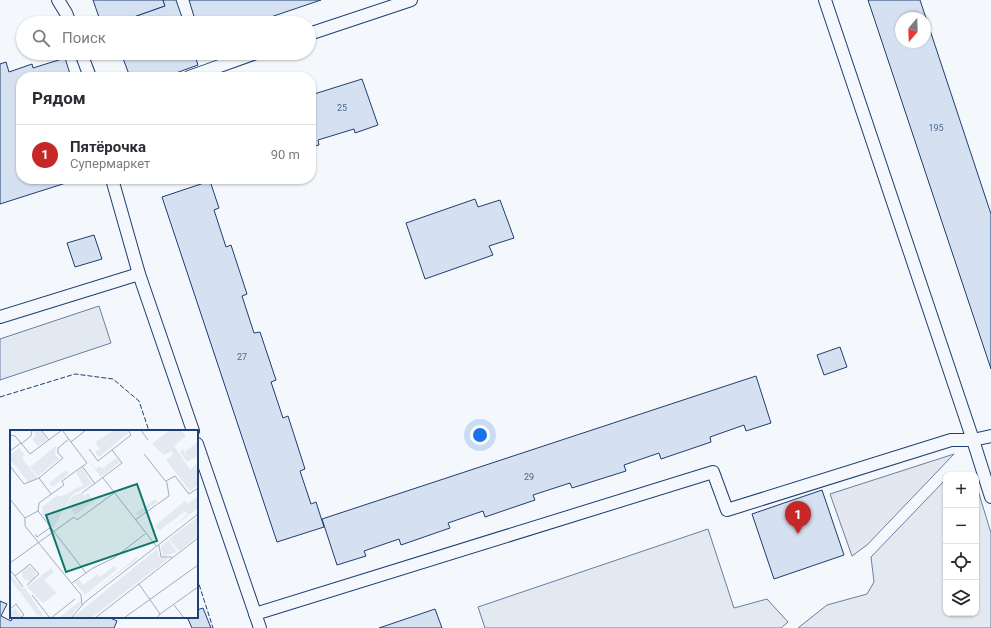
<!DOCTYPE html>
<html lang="ru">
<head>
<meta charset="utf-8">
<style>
  body { margin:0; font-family:Roboto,sans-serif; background:#f2f2f3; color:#2b2b33 }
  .controls { position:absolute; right:12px; bottom:12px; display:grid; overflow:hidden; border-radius:8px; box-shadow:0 1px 3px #0004 }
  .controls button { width:36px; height:36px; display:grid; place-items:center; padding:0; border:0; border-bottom:1px solid #e1e1e2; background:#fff; color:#2b2b33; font:20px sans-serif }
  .compass { position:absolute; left:895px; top:12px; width:36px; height:36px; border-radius:50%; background:#fff; box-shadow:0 1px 3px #0004; rotate:199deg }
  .you { position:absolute; left:480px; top:435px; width:14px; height:14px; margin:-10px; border:3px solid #fff; border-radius:50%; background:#1a73e8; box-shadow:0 0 0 6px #1a73e833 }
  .badge { display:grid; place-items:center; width:26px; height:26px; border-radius:50%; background:#c62828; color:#fff; font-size:13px; font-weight:700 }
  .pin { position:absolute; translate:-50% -33px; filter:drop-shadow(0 1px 2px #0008) }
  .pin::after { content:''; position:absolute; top:21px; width:14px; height:12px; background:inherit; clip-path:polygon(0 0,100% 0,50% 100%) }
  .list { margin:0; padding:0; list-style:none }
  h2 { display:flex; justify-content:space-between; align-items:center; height:52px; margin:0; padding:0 16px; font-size:17px }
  h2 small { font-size:13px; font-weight:400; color:#7c7c81 }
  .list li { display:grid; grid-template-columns:26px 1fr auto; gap:12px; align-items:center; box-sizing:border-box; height:60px; padding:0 16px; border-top:1px solid #e1e1e2 }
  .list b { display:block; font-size:15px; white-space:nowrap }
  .list p { margin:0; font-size:13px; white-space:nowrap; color:#7c7c81 }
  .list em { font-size:13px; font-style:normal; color:#7c7c81 }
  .icon { flex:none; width:22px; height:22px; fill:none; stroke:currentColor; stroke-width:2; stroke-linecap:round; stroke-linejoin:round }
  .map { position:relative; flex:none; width:991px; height:628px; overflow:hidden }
  .search { position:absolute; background:#fff; box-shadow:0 1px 3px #0004; left:16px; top:16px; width:300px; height:44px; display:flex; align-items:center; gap:10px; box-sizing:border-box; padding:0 14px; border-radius:22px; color:#7c7c81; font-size:15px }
  .panel { position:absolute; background:#fff; box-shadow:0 1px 3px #0004; left:16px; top:72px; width:300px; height:112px; border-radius:16px }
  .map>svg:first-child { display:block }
  .green { fill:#e3e9f0; stroke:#687fa3 }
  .parking { fill:#e3e8f0; stroke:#687fa3 }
  .building { fill:#d5e0f0; stroke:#1d3f73; fill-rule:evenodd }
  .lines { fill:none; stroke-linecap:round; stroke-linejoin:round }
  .service-casing { stroke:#1d3f73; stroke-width:14 }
  .service { stroke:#f4f7fb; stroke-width:12 }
  .fence { stroke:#1d3f73; stroke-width:1; stroke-dasharray:5 2; stroke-linecap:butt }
  .labels { text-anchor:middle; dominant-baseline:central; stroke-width:3; stroke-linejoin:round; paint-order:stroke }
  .number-label { font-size:9px; fill:#4b6792 }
  .inset-road { fill:none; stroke:#9eadc5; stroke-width:1 }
  .view { fill:#0f766e; fill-opacity:0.15; stroke:#0f766e; stroke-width:2 }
  .inset-edge { fill:none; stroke:#1d3f73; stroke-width:2 }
</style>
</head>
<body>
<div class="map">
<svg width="991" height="628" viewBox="0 0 991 628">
  <rect width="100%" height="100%" fill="#f4f7fb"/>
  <g class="green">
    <polygon points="99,306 111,343 0,380 0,339"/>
    <polygon points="946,479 946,613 976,613 976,484 991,533 991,628 798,628 827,605 867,594 874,582 871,557"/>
    <polygon points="708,529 734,608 767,599 788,622 781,628 485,628 478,607"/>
  </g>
  <polygon class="parking" points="954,454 867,545 852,556 830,494"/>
  <g class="building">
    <polygon points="93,0 163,0 165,6 117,23 101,23"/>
    <polygon points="163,0 176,0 184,23 117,23 165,6"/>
    <polygon points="189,0 321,0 253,23 196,23"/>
    <path d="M 868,0 L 920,0 L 991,214 L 991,369 ZM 901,18 L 925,18 L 925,42 L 901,42 Z"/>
    <polygon points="121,53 194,53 198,65 165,77 130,77"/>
    <polygon points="65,58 71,77 21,77 21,179 68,179 69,182 0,204 0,64 6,62 9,72 32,64 33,68"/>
    <polygon points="362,79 378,125 355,133 354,129 318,140 319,145 311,147 311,95"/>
    <polygon points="145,179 159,179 147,183"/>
    <polygon points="203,179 216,179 204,183"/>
    <polygon points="210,181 219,208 214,210 226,247 231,245 247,294 242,296 254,333 260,332 276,380 271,382 283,418 288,416 305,469 300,471 311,504 316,502 324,527 277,542 162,197"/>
    <polygon points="475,199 478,207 500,200 514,238 489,246 493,255 425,279 406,223"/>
    <polygon points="94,235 102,259 75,267 67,243"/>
    <polygon points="840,347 847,367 824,375 817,355"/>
    <polygon points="756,376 771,423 746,431 744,425 710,437 711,442 661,459 659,453 624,465 626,471 572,488 570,483 533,495 535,500 485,517 483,511 448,523 450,528 401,545 399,539 364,551 366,556 337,565 322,519"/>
    <polygon points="822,490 844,555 774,579 752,514"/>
    <polygon points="0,601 7,604 1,616 11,621 13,617 108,617 117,621 114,628 0,628"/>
    <polygon points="203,608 211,628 192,628 187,617 197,617 197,610"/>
    <polygon points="435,609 442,628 379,628"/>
  </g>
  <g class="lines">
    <defs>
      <g id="service">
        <polyline points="58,0 66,13 70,23"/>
        <polyline points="825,0 973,440 991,497"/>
        <polyline points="309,34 411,0"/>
        <polyline points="81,53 90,77"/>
        <polyline points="189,77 256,53"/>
        <polyline points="112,179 139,274 193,431"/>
        <polyline points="0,317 139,274"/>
        <polyline points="197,444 260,628"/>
        <polyline points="255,614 713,472 727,510 951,440 973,440 991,436"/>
      </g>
    </defs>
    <use href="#service" class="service-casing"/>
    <use href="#service" class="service"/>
    <g class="fence">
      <polyline points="0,397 75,374 113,379 139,401 149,431"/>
      <polyline points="197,578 213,628"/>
    </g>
  </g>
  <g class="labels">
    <g class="number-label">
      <text x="342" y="108">25</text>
      <text x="936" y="128">195</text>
      <text x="242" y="357">27</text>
      <text x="529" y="477">29</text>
    </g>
  </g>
  <g transform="translate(10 430)">
    <rect width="188" height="188" fill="#f4f7fb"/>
    <path d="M 24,0 L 30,0 L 37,10 L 28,16 L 22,9 L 26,6 ZM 105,0 L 116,0 L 118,3 L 89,27 L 85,22 L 90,19 L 85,12 ZM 160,0 L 171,0 L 176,6 L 164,16 L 180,40 L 186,34 L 188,36 L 188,55 L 180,61 L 156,30 L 163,24 L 162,21 L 154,25 L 142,14 ZM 188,12 L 188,26 L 177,32 L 170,22 L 174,19 L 175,27 L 176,21 ZM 46,16 L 45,24 L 49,29 L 28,46 L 20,37 ZM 9,18 L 15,25 L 12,27 L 14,31 L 27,47 L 19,53 L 0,29 L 0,25 ZM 73,23 L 86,39 L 90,36 L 92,39 L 106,28 L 110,32 L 91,47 ZM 72,38 L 82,54 L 62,65 L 43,98 L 31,82 L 33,80 L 32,77 L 48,65 L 50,67 L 73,55 L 66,42 ZM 56,40 L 59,43 L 43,57 L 39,53 ZM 72,63 L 74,66 L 78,63 L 84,71 L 65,85 L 61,79 L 55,79 L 63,66 ZM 188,66 L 188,78 L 162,98 L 178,84 L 175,81 L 149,101 L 145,96 L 175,71 L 177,74 ZM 145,69 L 147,72 L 128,86 L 126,83 ZM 188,87 L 188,106 L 169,121 L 159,109 ZM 158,110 L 167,122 L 153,126 L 151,117 ZM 147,119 L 149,127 L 158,129 L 81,188 L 62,188 ZM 127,127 L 126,130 L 76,167 L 103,146 ZM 121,128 L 75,165 L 64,152 L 69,149 L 73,155 L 88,144 L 90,147 L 104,136 L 107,139 ZM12 144a7 7 0 1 1 14 0a7 7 0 1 1-14 0ZM 41,138 L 44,142 L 34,150 L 47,163 L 33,173 L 17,157 ZM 0,144 L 13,159 L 15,158 L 34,187 L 27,185 L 1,150 ZM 71,171 L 71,174 L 59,188 L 48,188 ZM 5,178 L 12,186 L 11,188 L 0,188 L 0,182 Z" fill="#e3e9f0"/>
    <path class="inset-road" d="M 31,0 L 39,10M 52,0 L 61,12 L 76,0M 131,0 L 138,10M 0,5 L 5,6 L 20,24 L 52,0M 11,14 L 21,6 L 22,0M 79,19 L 88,31 L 121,5 L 118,0M 0,21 L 11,13M 0,36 L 14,54 L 29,48 L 41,64M 72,36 L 85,54M 29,48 L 53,28 L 48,23 L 48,18 L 59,9M 93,48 L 147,117M 156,51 L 165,46 L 179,64 L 188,58M 72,63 L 112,33 L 102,20M 0,69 L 15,88 L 15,96 L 71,165 L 72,175M 28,81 L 29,73 L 54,55 L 52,51 L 77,33 L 61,12M 15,88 L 28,81 L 76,143M 125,90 L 159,66 L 157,53 L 134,24M 25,104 L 27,107 L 41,97M 149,115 L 151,127 L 162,127M 0,133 L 64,87 L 67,90 L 104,63M 0,140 L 5,146 L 20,134 L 29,144 L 17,155M 5,146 L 13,157M 62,153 L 83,138 L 104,128 L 135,104M 129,154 L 150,184 L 147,188M 22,165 L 40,188M 164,175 L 174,188M 0,179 L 6,174 L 14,185 L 10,188M 150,184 L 188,157M 41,188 L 65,169M 61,188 L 75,172 L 188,84M 85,188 L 188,108M 114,188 L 188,135"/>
    <path class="view" d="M 127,54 L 147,111 L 56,142 L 36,85 Z"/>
    <rect width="188" height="188" class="inset-edge"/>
  </g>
</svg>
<div class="controls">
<button>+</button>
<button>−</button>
<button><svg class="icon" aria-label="locate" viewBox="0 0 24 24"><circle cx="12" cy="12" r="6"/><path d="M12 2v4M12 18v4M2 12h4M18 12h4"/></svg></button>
<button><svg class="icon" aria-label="layers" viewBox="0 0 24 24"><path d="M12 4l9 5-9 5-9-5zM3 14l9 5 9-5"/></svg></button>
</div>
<svg class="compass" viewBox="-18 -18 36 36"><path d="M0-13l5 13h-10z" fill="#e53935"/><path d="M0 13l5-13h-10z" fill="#7c7c81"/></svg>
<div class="you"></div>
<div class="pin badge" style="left:798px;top:534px">1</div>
<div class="search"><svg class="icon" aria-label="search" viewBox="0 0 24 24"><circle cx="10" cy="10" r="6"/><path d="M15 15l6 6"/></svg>Поиск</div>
<section class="panel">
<h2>Рядом<small></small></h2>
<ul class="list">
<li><span class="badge">1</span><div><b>Пятёрочка</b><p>Супермаркет</p></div><em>90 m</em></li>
</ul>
</section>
</div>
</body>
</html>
